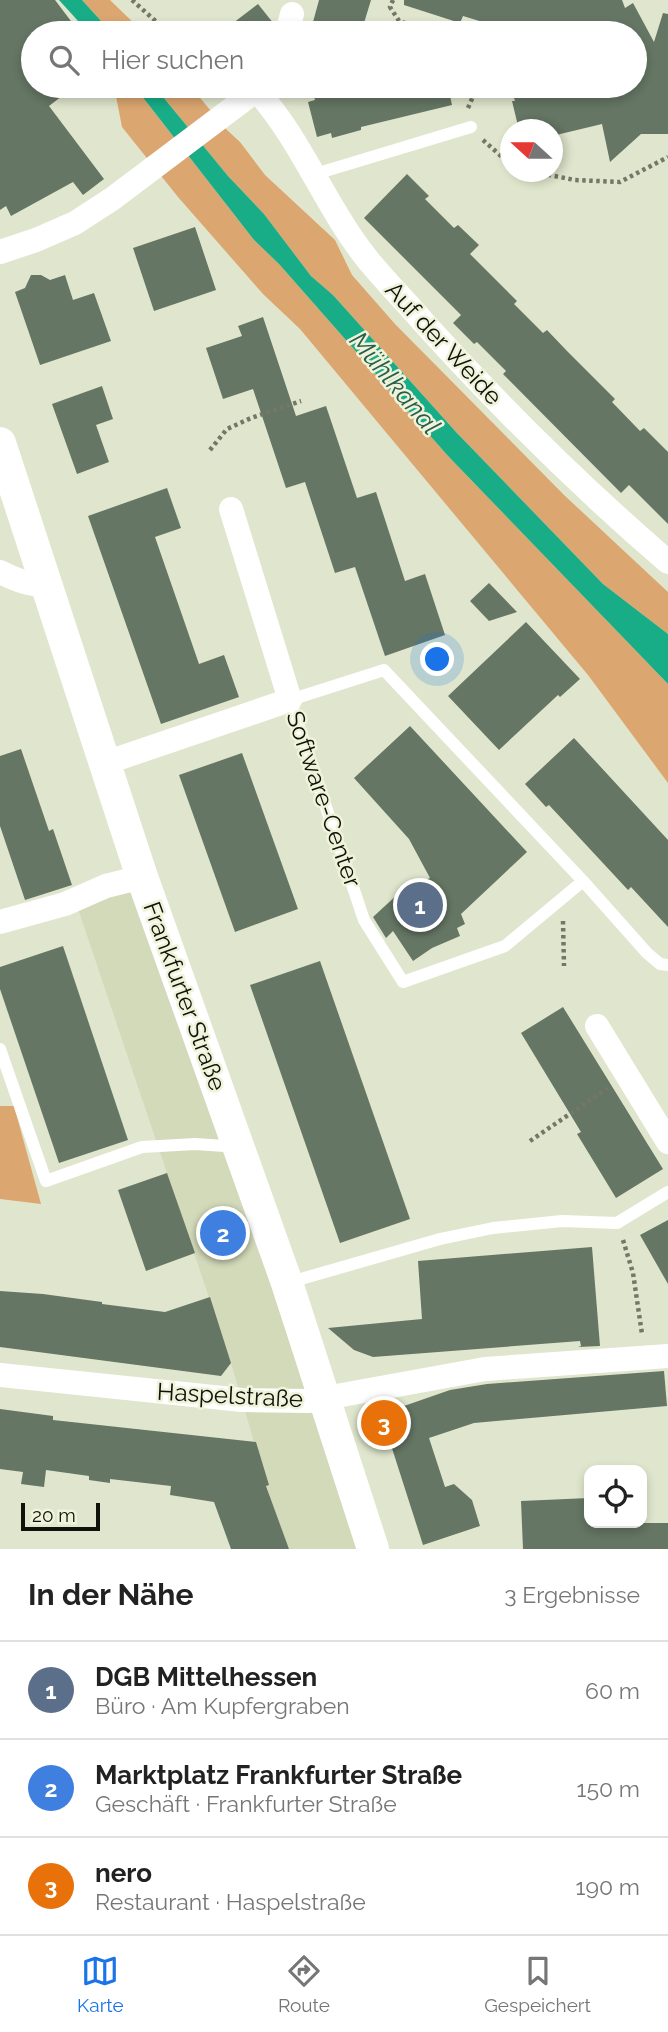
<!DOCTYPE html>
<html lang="de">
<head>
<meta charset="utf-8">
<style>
  body { margin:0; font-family:Raleway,sans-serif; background:#f6f6f6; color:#222 }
  .controls { position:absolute; right:21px; bottom:21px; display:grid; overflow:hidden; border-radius:14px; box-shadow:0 4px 10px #0003 }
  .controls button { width:63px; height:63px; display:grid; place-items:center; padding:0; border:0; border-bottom:2px solid #e0e0e0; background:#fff; color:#222; font:35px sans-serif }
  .compass { position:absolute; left:500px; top:119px; width:63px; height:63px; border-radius:50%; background:#fff; box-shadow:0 4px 10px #0003; rotate:291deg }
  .scale { position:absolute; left:21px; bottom:18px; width:79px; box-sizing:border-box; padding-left:7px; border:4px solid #101109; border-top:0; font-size:19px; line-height:24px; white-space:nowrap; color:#101109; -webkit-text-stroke:5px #eef3da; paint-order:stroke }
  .you { position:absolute; left:438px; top:660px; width:24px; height:24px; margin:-18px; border:5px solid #fff; border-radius:50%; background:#1a73e8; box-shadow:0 0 0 10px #1a73e833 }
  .badge { display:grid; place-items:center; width:46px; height:46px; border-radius:50%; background:#1a73e8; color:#fff; font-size:23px; font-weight:700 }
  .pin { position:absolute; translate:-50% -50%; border:4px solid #fff; box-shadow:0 2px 7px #0006 }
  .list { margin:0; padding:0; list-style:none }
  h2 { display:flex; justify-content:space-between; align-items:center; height:91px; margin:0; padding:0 28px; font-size:30px }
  h2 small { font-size:23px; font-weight:400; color:#767676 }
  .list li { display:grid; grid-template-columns:46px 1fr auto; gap:21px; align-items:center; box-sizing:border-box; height:98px; padding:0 28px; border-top:2px solid #e0e0e0 }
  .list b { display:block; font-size:26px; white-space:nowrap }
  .list p { margin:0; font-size:23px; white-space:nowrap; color:#767676 }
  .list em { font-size:23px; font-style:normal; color:#767676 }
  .icon { flex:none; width:38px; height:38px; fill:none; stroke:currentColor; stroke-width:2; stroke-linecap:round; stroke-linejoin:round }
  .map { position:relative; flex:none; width:668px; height:1549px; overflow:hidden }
  .search { position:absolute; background:#fff; box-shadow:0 4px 10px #0003; left:21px; right:21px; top:21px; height:77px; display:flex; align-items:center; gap:18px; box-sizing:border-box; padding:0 24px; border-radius:38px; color:#767676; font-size:26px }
  .sheet { height:385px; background:#fff }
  nav { display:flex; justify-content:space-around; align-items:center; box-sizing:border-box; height:98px; border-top:2px solid #e0e0e0; background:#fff; font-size:19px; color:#767676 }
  nav a { display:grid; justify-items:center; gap:4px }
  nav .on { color:#1a73e8 }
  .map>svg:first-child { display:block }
  .built { fill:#d3daba }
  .green { fill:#dba670 }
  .water { fill:#18ad87 }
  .building { fill:#657664 }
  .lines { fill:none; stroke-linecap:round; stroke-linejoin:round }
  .path { stroke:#747767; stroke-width:4.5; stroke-dasharray:3.5 3.5; stroke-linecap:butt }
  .service { stroke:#fff; stroke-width:12 }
  .minor { stroke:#fff; stroke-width:24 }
  .tertiary { stroke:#fff; stroke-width:32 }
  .labels { text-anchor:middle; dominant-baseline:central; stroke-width:5; stroke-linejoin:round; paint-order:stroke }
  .street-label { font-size:24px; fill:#101109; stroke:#eef3da }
  .water-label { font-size:26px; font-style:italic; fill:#285d4c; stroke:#eef3da }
</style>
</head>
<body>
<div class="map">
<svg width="668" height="1549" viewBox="0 0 668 1549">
  <rect width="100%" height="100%" fill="#e0e6cd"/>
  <polygon class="built" points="131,880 218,1125 358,1549 289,1549 271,1500 231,1363 75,900"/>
  <g class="green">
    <polygon points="82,0 110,0 144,33 112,33"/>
    <polygon points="114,86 134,86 254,240 279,264 448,456 668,684 668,783 588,675 300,329 263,294 178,197 122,127"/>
    <polygon points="154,86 190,86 227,130 240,142 265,175 335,240 352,275 395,324 564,495 668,592 668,634 603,584 456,432 333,295 311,276 264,214 228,176"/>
    <polygon points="0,1106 14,1106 41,1204 0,1199"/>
  </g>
  <g class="water">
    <polygon points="59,0 82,0 112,33 89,33"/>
    <polygon points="134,86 154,86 228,176 264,214 311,276 333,295 456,432 603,584 668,634 668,684 448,456 279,264 254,240"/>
  </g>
  <g class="building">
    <polygon points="0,0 55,0 80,33 33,33 33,86 75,86 49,106 104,179 83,195 73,182 11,216 6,206 0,210"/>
    <polygon points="319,0 371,0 361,33 310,33"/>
    <polygon points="404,0 622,0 625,8 633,3 654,42 663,13 668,14 668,134 641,134 610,162 602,124 552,136 552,130 519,130 512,101 515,101 514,98 569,86 635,86 635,33 560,33 544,28 542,33 519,33 463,16 460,23 404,5"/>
    <polygon points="258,4 274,24 273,33 220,33"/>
    <polygon points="311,86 448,86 452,105 361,127 361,130 332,138 331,133 317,137 308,102 315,100"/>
    <polygon points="407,174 429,196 425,199 454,228 458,225 479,245 470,254 517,301 514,304 543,333 547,330 567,351 615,399 612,402 640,431 644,428 668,452 668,524 629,485 621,493 503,374 506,371 477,342 474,344 453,323 461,315 364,218"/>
    <polygon points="195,227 216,290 154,311 133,248"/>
    <polygon points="31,275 41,275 50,280 65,275 73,300 94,293 111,341 40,365 15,292 25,288"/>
    <polygon points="263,317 296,416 326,406 357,498 376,492 405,581 425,574 445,635 385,656 355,567 335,573 305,482 286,488 253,389 223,399 206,348 242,336 238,326"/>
    <polygon points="102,386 113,419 96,425 109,462 77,474 52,404"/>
    <polygon points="167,488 181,528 155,537 199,664 224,655 239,697 161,724 88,516"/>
    <polygon points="489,583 517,612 489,621 470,601"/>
    <polygon points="526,622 580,679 560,697 558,695 499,750 448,696"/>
    <polygon points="410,726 527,852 461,914 465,924 457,928 460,936 432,948 413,961 393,931 386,938 373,917 399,893 430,878 409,839 354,778"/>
    <polygon points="574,738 668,840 668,927 631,887 628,890 549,805 546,807 525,784"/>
    <polygon points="21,749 49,831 53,829 72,885 25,900 0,826 0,756"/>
    <polygon points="242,753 298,909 235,932 179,775"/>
    <polygon points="63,946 128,1140 59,1163 0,989 0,967"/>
    <polygon points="320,961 410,1219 340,1243 250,985"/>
    <polygon points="563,1007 663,1169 616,1198 577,1134 581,1132 521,1033"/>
    <polygon points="167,1173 195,1253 146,1271 118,1190"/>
    <polygon points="668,1220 668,1284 640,1235"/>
    <polygon points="592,1247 600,1346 578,1347 581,1346 580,1341 373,1357 354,1350 328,1328 422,1319 418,1261"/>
    <polygon points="0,1291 43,1294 102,1302 102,1304 165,1312 210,1297 231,1363 221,1376 0,1347"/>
    <polygon points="664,1371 667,1406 474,1423 429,1438 445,1487 454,1484 472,1500 480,1526 423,1545 381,1414 450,1390 487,1384"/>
    <polygon points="0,1409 53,1416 53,1420 256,1442 269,1485 266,1486 289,1549 231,1549 214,1502 170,1495 171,1486 110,1479 110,1483 89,1480 89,1476 46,1470 44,1487 21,1484 23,1472 0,1469"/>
    <polygon points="589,1498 589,1523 668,1523 668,1549 523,1549 521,1501"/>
  </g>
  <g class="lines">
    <g class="path">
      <polyline points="132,0 169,33"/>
      <polyline points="393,0 390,7 399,21 434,33"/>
      <polyline points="474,94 511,86"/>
      <polyline points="468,108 474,94 470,86"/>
      <polyline points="483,140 510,164"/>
      <polyline points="534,172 575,180 620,182 668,157"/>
      <polyline points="210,450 227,429 251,418 301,401"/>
      <polyline points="563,921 564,966"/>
      <polyline points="530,1141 608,1088"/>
      <polyline points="623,1240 633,1273 642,1334"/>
    </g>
    <g class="service">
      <polyline points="312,175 471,127"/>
      <polyline points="583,881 384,670 290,700 364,920 403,982 505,946 583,881 647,953 660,964 668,965"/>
      <polyline points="0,1049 46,1181 142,1147 195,1144 225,1146 235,1143"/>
      <polyline points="287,1283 440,1239 493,1228 562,1221 617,1223 668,1192"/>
    </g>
    <g class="minor">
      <polyline points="287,33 292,14"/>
      <path d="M 257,91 C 301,139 326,208 368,260 C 386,282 406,302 425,324 C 501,408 582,488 668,562"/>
      <polyline points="0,252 36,240 75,223 112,199 262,86"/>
      <path d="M 0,572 C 16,580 29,585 47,585"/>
      <polyline points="105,763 290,700 231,509"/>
      <polyline points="0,922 65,904 106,886 142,877"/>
      <polyline points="597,1026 668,1142"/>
      <polyline points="0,1375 242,1400 309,1401 485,1369 668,1356"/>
    </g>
    <polyline class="tertiary" points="0,443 142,877 287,1283 373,1549"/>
  </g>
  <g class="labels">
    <g class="street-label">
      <text transform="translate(444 343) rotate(47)">Auf der Weide</text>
      <text transform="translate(324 799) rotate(71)">Software-Center</text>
      <text transform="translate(185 996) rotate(70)">Frankfurter Straße</text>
      <text transform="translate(230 1395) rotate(3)">Haspelstraße</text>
    </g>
    <g class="water-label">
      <text transform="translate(395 383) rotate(50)">Mühlkanal</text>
    </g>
  </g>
</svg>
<div class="controls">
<button><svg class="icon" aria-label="locate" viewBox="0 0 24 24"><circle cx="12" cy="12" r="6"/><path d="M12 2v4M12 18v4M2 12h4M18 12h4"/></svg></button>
</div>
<svg class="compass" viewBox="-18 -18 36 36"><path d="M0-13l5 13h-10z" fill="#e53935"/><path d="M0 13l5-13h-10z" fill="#767676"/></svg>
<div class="scale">20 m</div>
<div class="you"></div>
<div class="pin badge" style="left:420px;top:905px;background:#5c6f8a">1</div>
<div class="pin badge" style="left:223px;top:1233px;background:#3f7fe0">2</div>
<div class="pin badge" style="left:384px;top:1423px;background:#e8710a">3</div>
<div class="search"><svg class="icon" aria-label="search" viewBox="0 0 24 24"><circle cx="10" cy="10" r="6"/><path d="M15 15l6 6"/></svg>Hier suchen</div>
</div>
<section class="sheet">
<h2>In der Nähe<small>3 Ergebnisse</small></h2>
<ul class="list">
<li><span class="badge" style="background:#5c6f8a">1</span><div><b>DGB Mittelhessen</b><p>Büro · Am Kupfergraben</p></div><em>60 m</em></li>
<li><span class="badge" style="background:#3f7fe0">2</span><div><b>Marktplatz Frankfurter Straße</b><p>Geschäft · Frankfurter Straße</p></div><em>150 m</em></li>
<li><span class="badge" style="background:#e8710a">3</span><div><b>nero</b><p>Restaurant · Haspelstraße</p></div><em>190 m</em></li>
</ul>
</section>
<nav>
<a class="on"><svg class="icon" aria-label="map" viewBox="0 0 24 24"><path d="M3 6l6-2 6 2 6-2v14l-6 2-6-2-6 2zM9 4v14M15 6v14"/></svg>Karte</a>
<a><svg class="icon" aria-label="directions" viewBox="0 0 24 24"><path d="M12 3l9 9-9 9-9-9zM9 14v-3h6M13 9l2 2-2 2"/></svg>Route</a>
<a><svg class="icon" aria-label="saved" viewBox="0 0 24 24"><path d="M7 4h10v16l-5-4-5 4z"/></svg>Gespeichert</a>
</nav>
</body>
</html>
